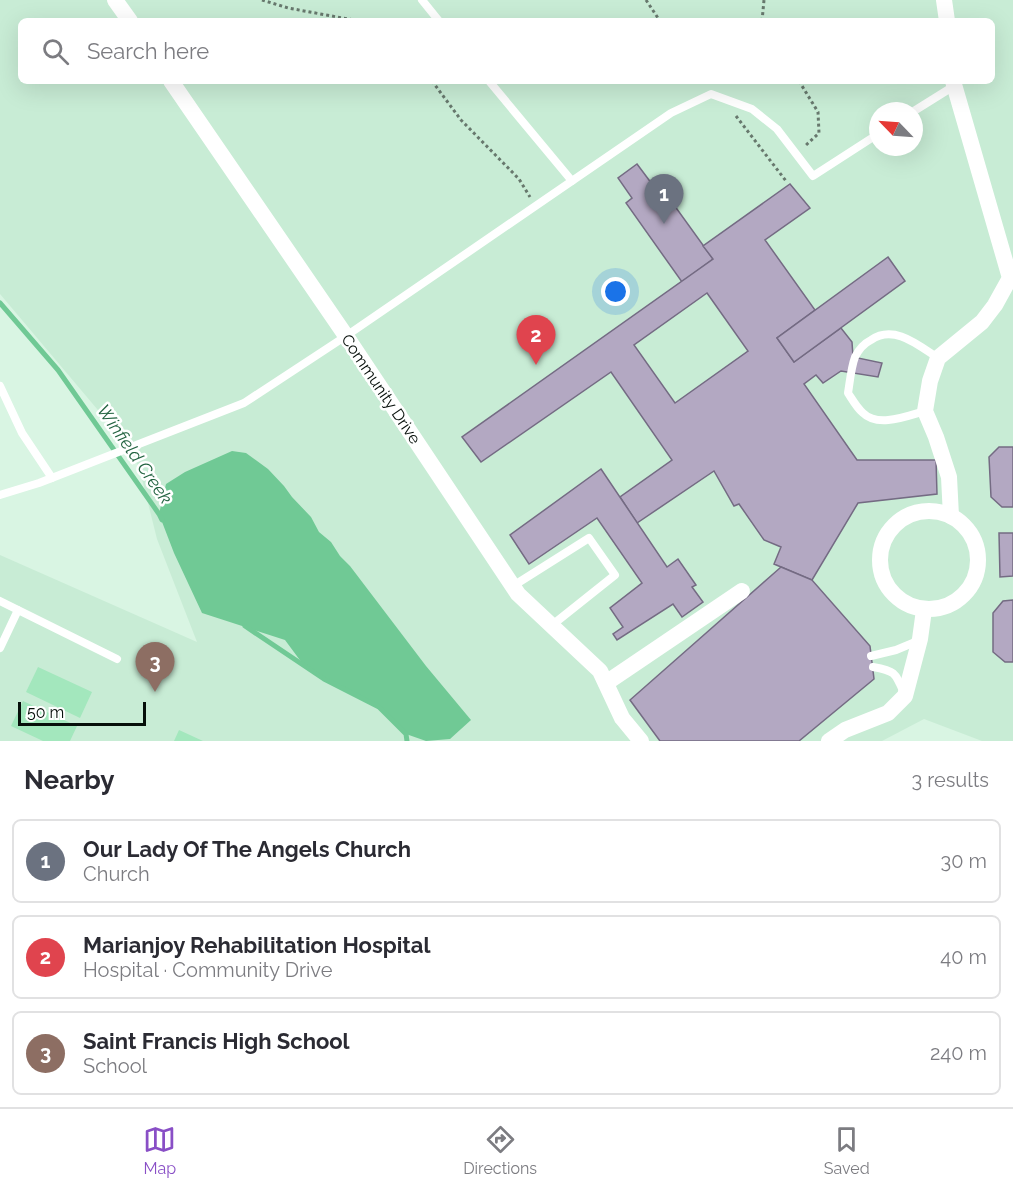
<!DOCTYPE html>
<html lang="en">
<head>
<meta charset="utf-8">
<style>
  body { margin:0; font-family:Raleway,sans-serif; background:#f2f2f3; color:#2b2b33 }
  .compass { position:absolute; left:869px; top:102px; width:54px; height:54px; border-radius:50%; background:#fff; box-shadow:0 6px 24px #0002; rotate:295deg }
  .scale { position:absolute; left:18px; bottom:15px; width:128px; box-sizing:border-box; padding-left:6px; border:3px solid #060f0a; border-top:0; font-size:16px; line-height:21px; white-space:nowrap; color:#060f0a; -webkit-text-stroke:4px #fff; paint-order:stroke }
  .you { position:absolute; left:616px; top:292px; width:21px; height:21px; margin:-15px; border:4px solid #fff; border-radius:50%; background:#1a73e8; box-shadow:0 0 0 9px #1a73e833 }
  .badge { display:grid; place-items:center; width:39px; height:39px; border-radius:50%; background:#894fc6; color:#fff; font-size:20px; font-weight:700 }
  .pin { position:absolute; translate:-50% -50px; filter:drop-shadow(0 2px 3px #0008) }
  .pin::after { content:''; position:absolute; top:32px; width:21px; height:18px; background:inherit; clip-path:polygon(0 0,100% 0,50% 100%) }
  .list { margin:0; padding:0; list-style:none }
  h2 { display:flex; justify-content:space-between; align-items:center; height:78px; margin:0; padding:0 24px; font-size:26px }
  h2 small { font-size:20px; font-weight:400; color:#7c7c81 }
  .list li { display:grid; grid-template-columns:39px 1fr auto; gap:18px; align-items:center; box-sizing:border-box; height:84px; margin:0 12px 12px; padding:0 12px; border:2px solid #e1e1e2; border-radius:9px }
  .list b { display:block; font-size:22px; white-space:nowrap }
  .list p { margin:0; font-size:20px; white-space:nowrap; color:#7c7c81 }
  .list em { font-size:20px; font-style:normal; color:#7c7c81 }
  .icon { flex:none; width:33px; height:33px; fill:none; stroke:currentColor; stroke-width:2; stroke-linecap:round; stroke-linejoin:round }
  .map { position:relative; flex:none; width:1013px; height:741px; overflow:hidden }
  .search { position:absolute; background:#fff; box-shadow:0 6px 24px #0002; left:18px; right:18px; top:18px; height:66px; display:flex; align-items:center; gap:15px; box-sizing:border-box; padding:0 21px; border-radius:9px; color:#7c7c81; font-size:22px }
  .sheet { height:366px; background:#fff }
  nav { display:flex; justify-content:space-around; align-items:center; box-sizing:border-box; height:84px; border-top:2px solid #e1e1e2; background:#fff; font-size:16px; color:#7c7c81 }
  nav a { display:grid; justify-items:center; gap:3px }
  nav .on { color:#894fc6 }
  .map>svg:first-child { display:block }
  .built { fill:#c8ecd5; fill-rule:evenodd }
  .green { fill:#a3e7bd }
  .water { fill:#70c995 }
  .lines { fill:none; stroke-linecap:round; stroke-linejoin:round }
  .stream { stroke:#70c995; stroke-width:5 }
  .building { fill:#b3a8c2; stroke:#746b83; stroke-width:1.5; fill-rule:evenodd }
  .path { stroke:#67786d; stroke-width:3; stroke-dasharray:3 3; stroke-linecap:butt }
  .service { stroke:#fff; stroke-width:8 }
  .minor { stroke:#fff; stroke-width:16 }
  .labels { text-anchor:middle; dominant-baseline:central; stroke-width:5; stroke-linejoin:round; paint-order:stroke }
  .street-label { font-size:16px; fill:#060f0a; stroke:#fff }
  .water-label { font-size:18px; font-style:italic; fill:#226340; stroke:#fff }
</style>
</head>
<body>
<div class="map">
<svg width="1013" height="741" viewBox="0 0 1013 741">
  <rect width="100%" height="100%" fill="#d9f5e3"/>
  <path class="built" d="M 0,0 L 1013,0 L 1013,741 L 982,741 L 924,719 L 882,741 L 0,741 L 0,555 L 197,642 L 157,539 L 139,467 L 119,435 L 0,294 ZM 21,21 L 992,21 L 992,81 L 21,81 ZM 878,111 L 914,111 L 914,147 L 878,147 Z"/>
  <g class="green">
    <polygon points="38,667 92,692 80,718 26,692"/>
    <polygon points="23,701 77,726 70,741 43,741 11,726"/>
    <polygon points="179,730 203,741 174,741"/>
  </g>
  <polygon class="water" points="232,451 246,453 268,469 284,486 292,497 311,517 319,532 331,542 340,556 350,566 426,666 471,720 450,739 426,741 406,734 379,707 324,679 305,667 285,640 202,613 174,553 159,514 166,484 185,472"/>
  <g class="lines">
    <g class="stream">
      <polyline points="0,303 58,370 159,514 162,520"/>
      <polyline points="245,626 324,679 379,707 406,734 407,741"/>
    </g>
  </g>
  <g class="building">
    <polygon points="637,164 652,184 656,180 713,259 682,282 626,203 632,198 618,178"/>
    <path d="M 790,184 L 810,208 L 765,240 L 815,310 L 777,338 L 794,362 L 841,328 L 852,342 L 853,357 L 882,363 L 878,377 L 841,371 L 823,383 L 816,375 L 804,384 L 857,460 L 936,460 L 937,494 L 858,503 L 812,580 L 774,564 L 781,547 L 764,540 L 739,504 L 734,506 L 714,471 L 637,523 L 620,497 L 672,460 L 611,372 L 481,462 L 462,437 L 713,259 L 703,246 ZM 707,293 L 748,351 L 675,403 L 634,345 Z"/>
    <polygon points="888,257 905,281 794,362 777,338"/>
    <polygon points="999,447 1013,447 1013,507 1002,507 991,497 989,457"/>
    <polygon points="601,469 667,567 678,559 696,585 692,587 703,602 682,617 673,604 617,640 613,634 623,627 610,608 642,583 597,518 529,564 510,535"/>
    <polygon points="999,533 1013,533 1013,576 1000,577"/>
    <polygon points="781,567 812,580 870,646 874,679 799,741 660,741 630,700"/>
    <polygon points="1013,600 1013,662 1005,662 993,652 993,613 1003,601"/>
  </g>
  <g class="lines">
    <g class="path">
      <polyline points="262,0 288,8 359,21"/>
      <polyline points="646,0 660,21"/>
      <polyline points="762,21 764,0"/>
      <polyline points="432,81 461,120 519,179 530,197"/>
      <polyline points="799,81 818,112 819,133 805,146"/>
      <polyline points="736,116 786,181"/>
    </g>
    <g class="service">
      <polyline points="422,0 439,21"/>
      <polyline points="489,81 572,181"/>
      <polyline points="914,111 954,86"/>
      <polyline points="0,386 22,433 52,478"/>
      <path d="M 925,411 C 907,416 878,428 863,413 C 857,408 852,399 848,393 C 850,381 851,368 855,357 C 859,349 863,344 871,340 C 894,324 918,345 938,358"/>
      <polyline points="0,495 39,483 244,403 346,336 671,113 711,94 752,109 777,129 813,176 878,134"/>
      <polyline points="513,586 589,538 615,575 551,626"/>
      <polyline points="0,601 117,659"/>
      <polyline points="0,648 18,610"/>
      <polyline points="871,656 896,650 920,640"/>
      <path d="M 873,667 C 895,671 895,672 904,693"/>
    </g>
    <g class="minor">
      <polyline points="115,0 130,21"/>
      <polyline points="944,0 947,21"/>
      <polyline points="171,81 346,336 518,594 600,671 622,718 641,741"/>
      <circle cx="929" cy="560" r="49"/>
      <polyline points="951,516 949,477 936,437 925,411 930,381 938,358 982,322 995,305 1010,278 953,81"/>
      <polyline points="606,683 742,591"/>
      <polyline points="829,741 845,730 888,713 905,696 920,639 924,610"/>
    </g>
  </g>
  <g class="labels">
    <g class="street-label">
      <text transform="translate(381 389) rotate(56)">Community Drive</text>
    </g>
    <g class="water-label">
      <text transform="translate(135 454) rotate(55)">Winfield Creek</text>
    </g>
  </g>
</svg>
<svg class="compass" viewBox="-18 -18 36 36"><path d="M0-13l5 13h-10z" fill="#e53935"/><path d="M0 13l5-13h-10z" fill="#7c7c81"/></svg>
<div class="scale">50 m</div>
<div class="you"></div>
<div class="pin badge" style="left:664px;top:224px;background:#6b7280">1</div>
<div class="pin badge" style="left:536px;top:365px;background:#e0444e">2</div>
<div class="pin badge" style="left:155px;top:692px;background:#8d6e63">3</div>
<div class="search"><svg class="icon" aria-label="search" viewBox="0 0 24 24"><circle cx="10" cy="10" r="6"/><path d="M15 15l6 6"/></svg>Search here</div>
</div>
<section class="sheet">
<h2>Nearby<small>3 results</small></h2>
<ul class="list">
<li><span class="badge" style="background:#6b7280">1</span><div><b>Our Lady Of The Angels Church</b><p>Church</p></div><em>30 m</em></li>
<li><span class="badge" style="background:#e0444e">2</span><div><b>Marianjoy Rehabilitation Hospital</b><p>Hospital · Community Drive</p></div><em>40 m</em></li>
<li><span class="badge" style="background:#8d6e63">3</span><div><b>Saint Francis High School</b><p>School</p></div><em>240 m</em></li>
</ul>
</section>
<nav>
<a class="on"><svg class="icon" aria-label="map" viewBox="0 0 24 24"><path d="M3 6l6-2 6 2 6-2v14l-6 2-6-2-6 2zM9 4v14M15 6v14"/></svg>Map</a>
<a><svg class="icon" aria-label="directions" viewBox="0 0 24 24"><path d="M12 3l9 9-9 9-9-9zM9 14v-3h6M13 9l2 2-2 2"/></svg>Directions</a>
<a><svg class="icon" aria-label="saved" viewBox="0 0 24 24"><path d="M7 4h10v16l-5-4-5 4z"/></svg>Saved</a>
</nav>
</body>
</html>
